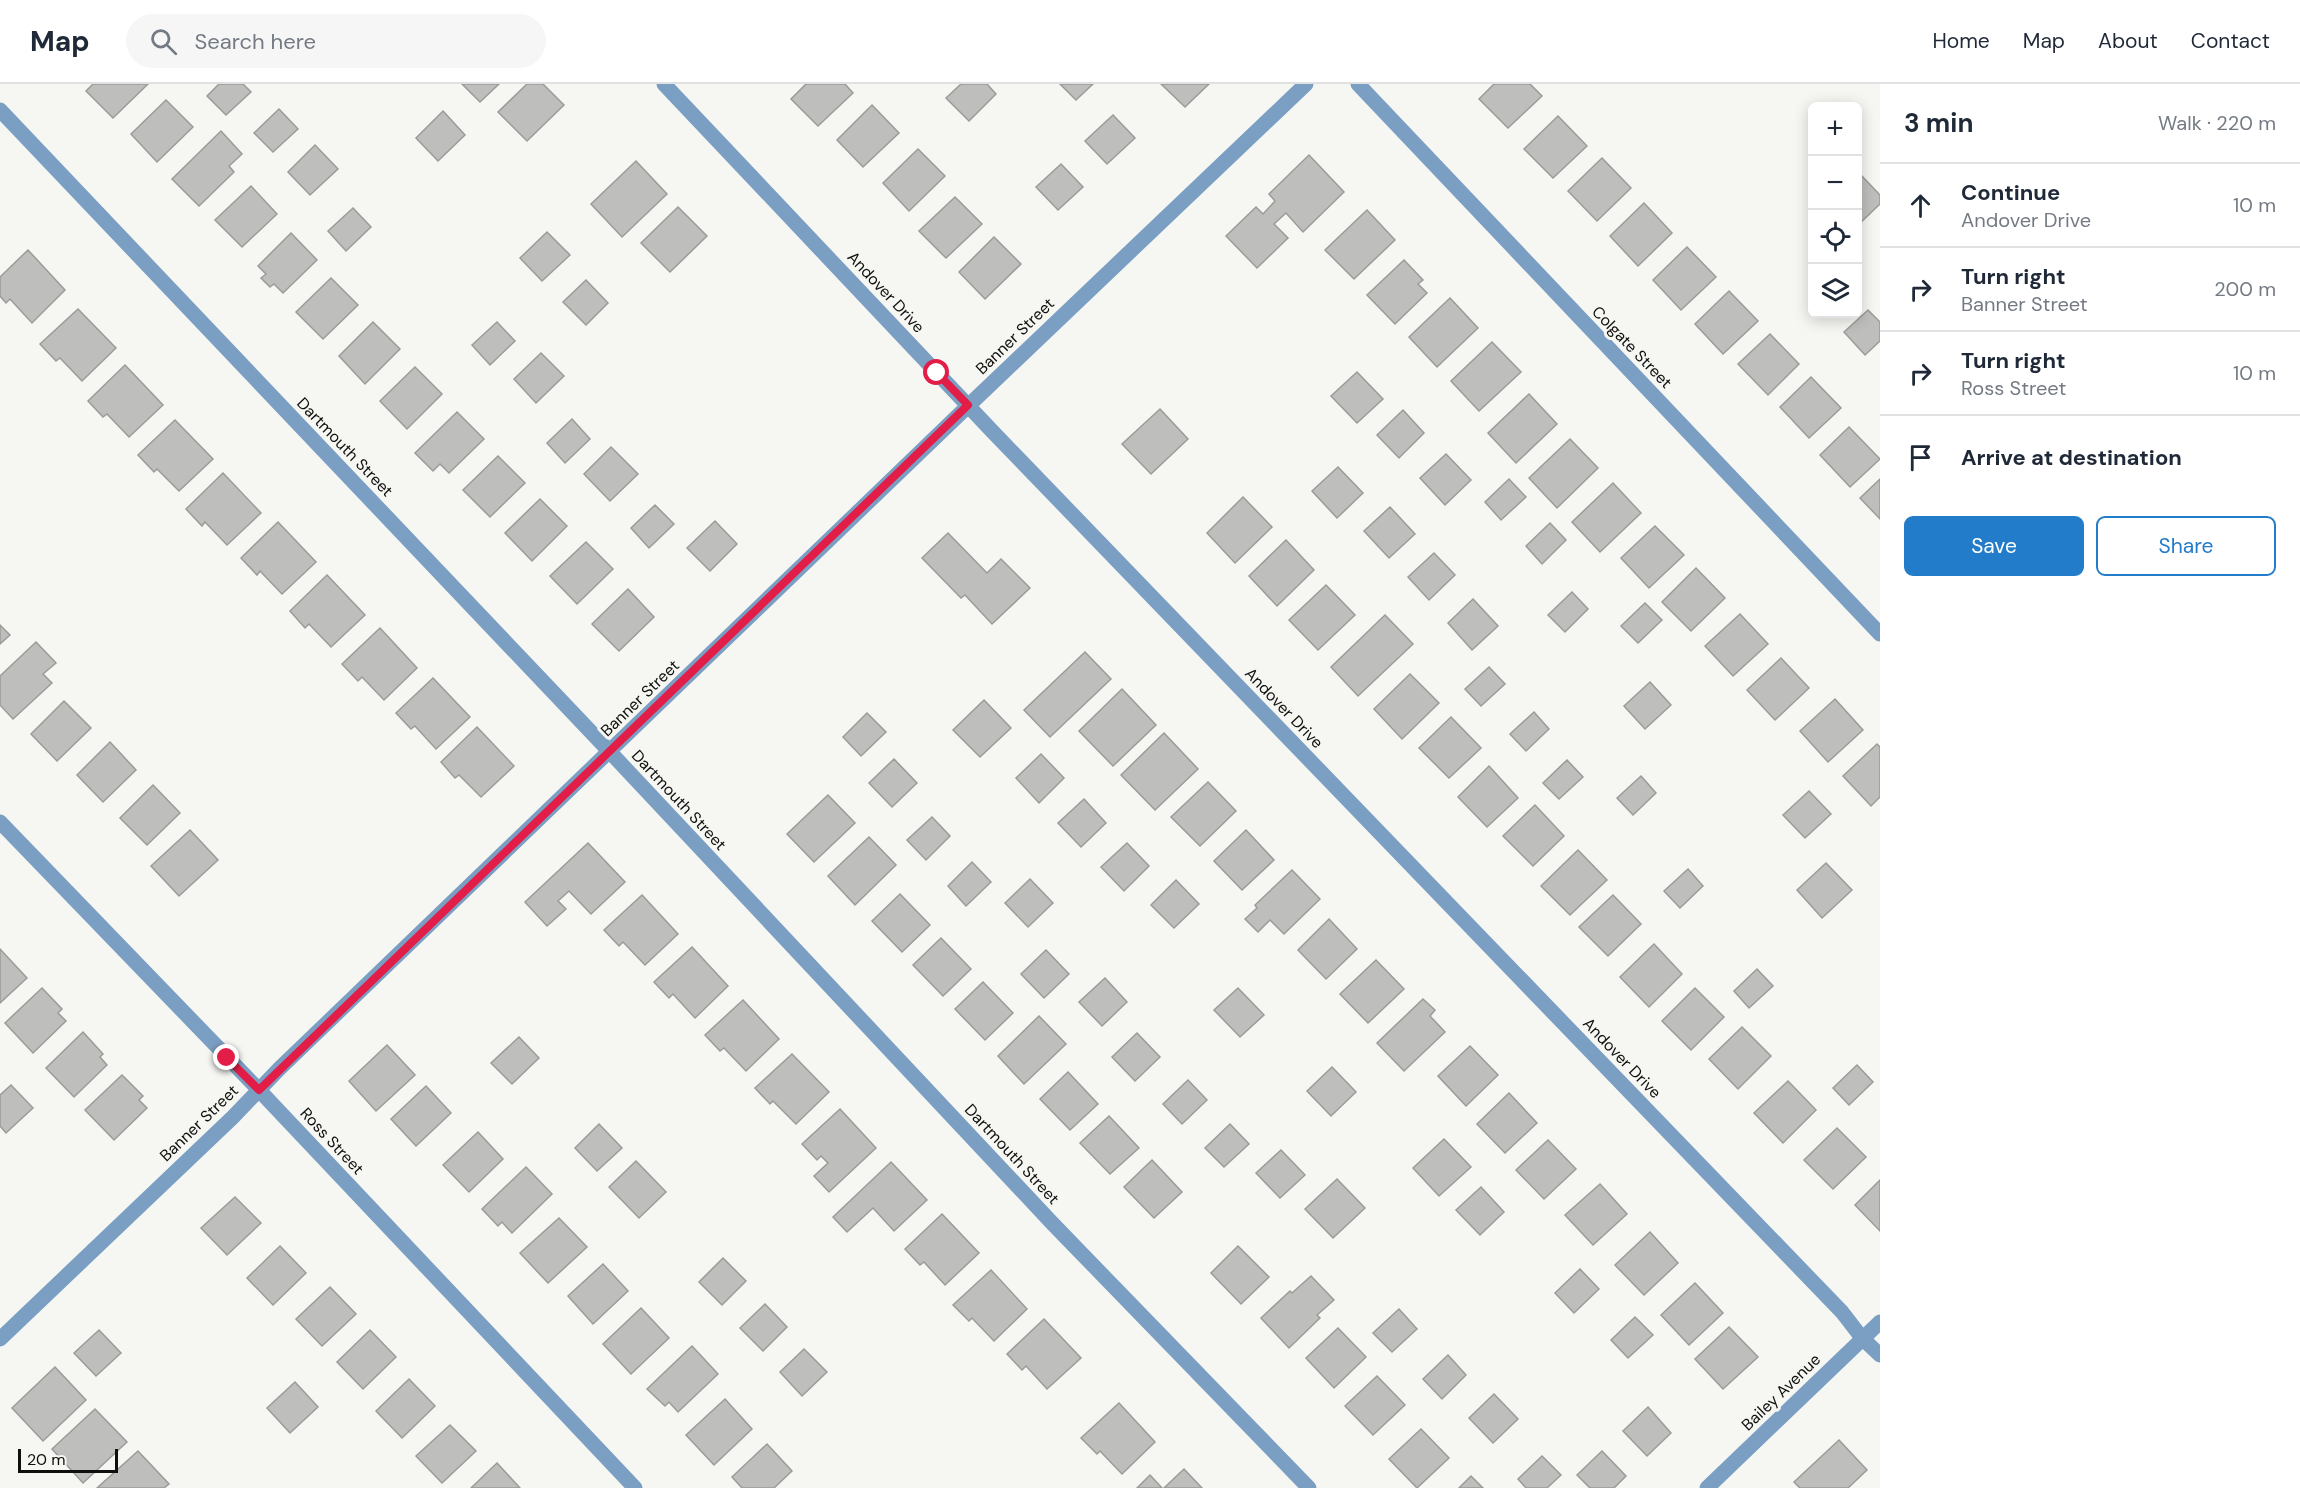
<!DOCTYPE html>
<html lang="en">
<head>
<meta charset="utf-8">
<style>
  body { margin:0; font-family:"DM Sans",sans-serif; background:#f6f6f7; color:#1f2937 }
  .controls { position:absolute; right:18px; top:18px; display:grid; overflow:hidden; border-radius:9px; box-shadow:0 3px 15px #0003 }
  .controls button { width:54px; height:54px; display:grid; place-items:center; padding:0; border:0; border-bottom:2px solid #e0e1e3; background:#fff; color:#1f2937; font:30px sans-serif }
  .scale { position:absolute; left:18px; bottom:15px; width:100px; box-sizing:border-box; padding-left:6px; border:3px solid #0f0f0e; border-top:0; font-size:16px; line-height:21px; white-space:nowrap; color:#0f0f0e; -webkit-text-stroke:4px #f6f7f3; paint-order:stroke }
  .stop { position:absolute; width:18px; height:18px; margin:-14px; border:4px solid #e11d48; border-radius:50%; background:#fff }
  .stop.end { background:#e11d48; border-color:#fff; box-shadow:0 2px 6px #0008 }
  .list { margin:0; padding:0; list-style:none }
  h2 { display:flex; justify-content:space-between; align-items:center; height:78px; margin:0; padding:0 24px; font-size:26px }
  h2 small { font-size:20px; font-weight:400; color:#747a83 }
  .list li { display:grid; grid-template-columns:39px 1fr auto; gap:18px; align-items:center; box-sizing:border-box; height:84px; padding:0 24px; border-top:2px solid #e0e1e3 }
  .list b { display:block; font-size:22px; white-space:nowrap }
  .list p { margin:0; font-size:20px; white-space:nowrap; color:#747a83 }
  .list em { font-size:20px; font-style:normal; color:#747a83 }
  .actions { display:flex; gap:12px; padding:18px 24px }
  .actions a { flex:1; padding:14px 0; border:2px solid #237cca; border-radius:9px; text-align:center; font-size:21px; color:#237cca }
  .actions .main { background:#237cca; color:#fff }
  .icon { flex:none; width:33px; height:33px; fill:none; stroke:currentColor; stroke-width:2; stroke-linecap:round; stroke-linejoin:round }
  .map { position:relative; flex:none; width:1880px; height:1404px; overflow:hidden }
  header { display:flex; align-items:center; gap:36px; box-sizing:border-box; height:84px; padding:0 30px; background:#fff; border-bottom:2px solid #e0e1e3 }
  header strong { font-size:28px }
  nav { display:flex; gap:33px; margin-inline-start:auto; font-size:21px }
  .search { width:420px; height:54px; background:#f6f6f7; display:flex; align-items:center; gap:15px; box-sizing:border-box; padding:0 21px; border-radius:33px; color:#747a83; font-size:22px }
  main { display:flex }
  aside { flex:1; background:#fff }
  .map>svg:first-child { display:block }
  .building { fill:#bebfbc; stroke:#9b9c99; stroke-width:1.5 }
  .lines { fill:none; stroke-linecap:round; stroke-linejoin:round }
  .minor { stroke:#7b9ec3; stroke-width:15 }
  .route { stroke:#e11d48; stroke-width:8 }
  .labels { text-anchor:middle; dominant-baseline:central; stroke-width:6; stroke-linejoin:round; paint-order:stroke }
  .street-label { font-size:16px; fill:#0f0f0e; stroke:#f6f7f3 }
</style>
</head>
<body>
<header>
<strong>Map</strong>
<div class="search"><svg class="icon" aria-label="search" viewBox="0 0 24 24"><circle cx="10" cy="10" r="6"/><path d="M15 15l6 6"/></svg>Search here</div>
<nav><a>Home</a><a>Map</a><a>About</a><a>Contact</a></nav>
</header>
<main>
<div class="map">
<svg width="1880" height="1404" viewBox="0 0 1880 1404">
  <rect width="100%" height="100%" fill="#f6f7f3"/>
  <g class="building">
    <polygon points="93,0 148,0 113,34 86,7"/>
    <polygon points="219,0 243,0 251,8 226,31 207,12"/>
    <polygon points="462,0 499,0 480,18"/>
    <polygon points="527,0 543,0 564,21 527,57 498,28"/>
    <polygon points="806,0 845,0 853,9 818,42 791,15"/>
    <polygon points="961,0 987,0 996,10 969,37 946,14"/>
    <polygon points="1060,0 1093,0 1076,16"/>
    <polygon points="1161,0 1209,0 1185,23"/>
    <polygon points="1494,0 1530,0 1542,12 1508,44 1479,15"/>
    <polygon points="166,16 193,43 157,78 131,50"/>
    <polygon points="872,21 899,49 863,83 837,56"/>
    <polygon points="279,25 298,45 273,68 254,49"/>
    <polygon points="443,27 465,51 438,77 416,54"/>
    <polygon points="1113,31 1135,54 1107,80 1085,57"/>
    <polygon points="1558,32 1587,62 1553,94 1524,65"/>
    <polygon points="221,47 242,70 229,82 234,88 199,122 172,95"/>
    <polygon points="315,61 338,85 310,111 288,88"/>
    <polygon points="918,65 945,92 909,127 883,99"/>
    <polygon points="1309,71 1344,108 1303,148 1286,129 1274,140 1288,154 1257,184 1226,152 1256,123 1263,130 1275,117 1269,110"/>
    <polygon points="1602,74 1631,104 1597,137 1568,107"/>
    <polygon points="636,77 667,110 622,153 591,120"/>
    <polygon points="1061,80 1083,103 1058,126 1036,103"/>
    <polygon points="1860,90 1880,111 1880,120 1858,141 1858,93"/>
    <polygon points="251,102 277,130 242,163 215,136"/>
    <polygon points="955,113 982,140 946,174 919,147"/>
    <polygon points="1644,119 1672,149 1638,182 1610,152"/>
    <polygon points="678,123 707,152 670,188 641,159"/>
    <polygon points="353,124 371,143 346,167 328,147"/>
    <polygon points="1367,126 1395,156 1354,195 1325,166"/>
    <polygon points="547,148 570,171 542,197 520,174"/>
    <polygon points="291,149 317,176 283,209 274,200 270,203 261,194 266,190 258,182"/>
    <polygon points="994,153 1021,180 985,215 959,188"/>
    <polygon points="1687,163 1716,193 1681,226 1653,196"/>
    <polygon points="28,166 65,206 32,239 10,215 6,219 0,212 0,193"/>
    <polygon points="1404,176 1423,196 1418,200 1427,209 1395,240 1367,211"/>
    <polygon points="331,194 358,221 323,255 296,228"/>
    <polygon points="586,196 608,219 586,241 563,218"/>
    <polygon points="1729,207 1758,237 1723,270 1695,240"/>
    <polygon points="1450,214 1478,244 1437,283 1409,253"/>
    <polygon points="78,225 116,264 82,297 60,274 56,277 40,260"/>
    <polygon points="1868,226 1880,238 1880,257 1865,271 1844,248"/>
    <polygon points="373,238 400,265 365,300 339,272"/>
    <polygon points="497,238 515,257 490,281 472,261"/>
    <polygon points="1770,250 1799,280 1768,311 1738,280"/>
    <polygon points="1492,258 1521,288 1479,327 1451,297"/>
    <polygon points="541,269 564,292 536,319 514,295"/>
    <polygon points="125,281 163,321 129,353 107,330 103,333 88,317"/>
    <polygon points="415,283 442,310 407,345 380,317"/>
    <polygon points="1357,288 1383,315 1357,339 1331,312"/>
    <polygon points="1811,293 1841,324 1809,354 1780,323"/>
    <polygon points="1529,310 1557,340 1516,379 1488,349"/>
    <polygon points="1160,325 1188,355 1151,390 1122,360"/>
    <polygon points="1403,326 1424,349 1399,374 1377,351"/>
    <polygon points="457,328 484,355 449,389 440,380 433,387 415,369"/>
    <polygon points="572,335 590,355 565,379 547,359"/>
    <polygon points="175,336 213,375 179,407 157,385 154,388 138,371"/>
    <polygon points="1849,343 1880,375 1850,403 1820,371"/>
    <polygon points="1570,355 1598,384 1557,424 1529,394"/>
    <polygon points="611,363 638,390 610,417 584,390"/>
    <polygon points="1446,370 1471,396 1445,421 1420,394"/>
    <polygon points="498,372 525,399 490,433 463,406"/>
    <polygon points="1338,383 1363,409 1337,434 1312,407"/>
    <polygon points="223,389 261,429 227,461 205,438 202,442 186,425"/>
    <polygon points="1509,395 1526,413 1501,436 1485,418"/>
    <polygon points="1880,395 1880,435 1860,414"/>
    <polygon points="1613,399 1641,429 1600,468 1572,438"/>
    <polygon points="1243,413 1272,443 1235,479 1207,449"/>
    <polygon points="540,415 567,442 532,477 505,449"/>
    <polygon points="655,421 674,440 649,464 631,444"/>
    <polygon points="1390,423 1415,450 1389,474 1364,447"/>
    <polygon points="715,437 737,460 710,487 687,464"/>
    <polygon points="278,438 316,478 282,510 260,487 257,491 241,474"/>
    <polygon points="1550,439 1566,456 1542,480 1526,462"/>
    <polygon points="1655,442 1684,471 1649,504 1621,474"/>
    <polygon points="948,449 987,489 1001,475 1030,504 992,540 965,511 961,514 922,474"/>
    <polygon points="1286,456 1314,486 1277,522 1249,492"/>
    <polygon points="586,458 613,485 577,520 550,492"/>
    <polygon points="1434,469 1455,491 1429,516 1408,493"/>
    <polygon points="1696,484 1725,514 1691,547 1662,518"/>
    <polygon points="327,491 365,531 331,563 309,540 305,544 290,527"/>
    <polygon points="1326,501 1355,531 1318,566 1289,536"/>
    <polygon points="628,505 654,533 619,567 592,540"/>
    <polygon points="1572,508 1588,525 1565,548 1548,531"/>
    <polygon points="1473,515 1498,542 1472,566 1448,539"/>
    <polygon points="1645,519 1662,536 1638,559 1621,542"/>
    <polygon points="1740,530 1768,560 1733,592 1705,562"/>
    <polygon points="1385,531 1413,560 1358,612 1331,583"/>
    <polygon points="0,541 10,551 0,560"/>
    <polygon points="380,544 417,584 384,616 362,593 358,597 342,580"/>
    <polygon points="36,558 56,579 43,590 52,599 13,635 0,621 0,592"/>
    <polygon points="1085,568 1111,595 1050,653 1024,626"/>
    <polygon points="1781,574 1809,604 1775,636 1747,606"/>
    <polygon points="1489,583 1505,600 1481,622 1465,605"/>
    <polygon points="1410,590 1439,619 1402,655 1374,625"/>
    <polygon points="433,594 470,633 436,665 415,642 411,645 396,629"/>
    <polygon points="1650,598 1671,621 1645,645 1624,622"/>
    <polygon points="1122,605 1156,641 1113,682 1079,647"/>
    <polygon points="1835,615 1863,646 1828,678 1800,647"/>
    <polygon points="984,616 1011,644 980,673 953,646"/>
    <polygon points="64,617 91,644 57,677 31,650"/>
    <polygon points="1534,628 1549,645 1526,667 1510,650"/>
    <polygon points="867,629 886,648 861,672 843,653"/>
    <polygon points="1451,633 1481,664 1449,694 1419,664"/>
    <polygon points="477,643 514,682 481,713 459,691 455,694 441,678"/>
    <polygon points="1164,649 1198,685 1155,726 1121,691"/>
    <polygon points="110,658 136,686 103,718 77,691"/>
    <polygon points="1877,660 1880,663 1880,713 1871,722 1843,692"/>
    <polygon points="1041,670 1064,694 1039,719 1016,694"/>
    <polygon points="894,675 917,699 892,723 869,699"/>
    <polygon points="1567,676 1583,693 1559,715 1543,699"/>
    <polygon points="1489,682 1518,714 1487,743 1458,713"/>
    <polygon points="1641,692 1656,709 1633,731 1617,714"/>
    <polygon points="1208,698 1236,727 1200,762 1171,733"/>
    <polygon points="153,701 180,729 147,761 120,734"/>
    <polygon points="1809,707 1831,730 1805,754 1783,731"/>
    <polygon points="828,711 855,739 814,778 787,750"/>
    <polygon points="1084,715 1106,739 1081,763 1058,739"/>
    <polygon points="1535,721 1564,752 1533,782 1503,752"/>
    <polygon points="932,733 950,752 926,776 907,756"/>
    <polygon points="190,746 218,776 179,812 151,782"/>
    <polygon points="1246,746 1274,776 1242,806 1214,777"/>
    <polygon points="869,753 896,781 855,821 828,792"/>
    <polygon points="588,759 625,798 591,830 569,807 558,817 566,825 547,842 525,818"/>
    <polygon points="1127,759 1149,782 1124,807 1101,783"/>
    <polygon points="1578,766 1607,796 1570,831 1541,802"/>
    <polygon points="972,778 991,798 966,822 948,802"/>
    <polygon points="1826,779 1852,806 1822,834 1797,806"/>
    <polygon points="1688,785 1703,802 1680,824 1664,807"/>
    <polygon points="1292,786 1320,815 1284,850 1270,836 1258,848 1245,835 1257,824 1255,821"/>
    <polygon points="1030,795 1053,819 1028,843 1005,819"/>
    <polygon points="1176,796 1199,820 1174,844 1151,821"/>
    <polygon points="900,810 930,841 902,868 872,837"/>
    <polygon points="642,811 678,850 645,881 623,858 619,862 604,846"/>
    <polygon points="1613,811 1641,840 1608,872 1579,843"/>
    <polygon points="1329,835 1357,865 1326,895 1298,866"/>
    <polygon points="941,854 971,885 943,912 913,881"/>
    <polygon points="1654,860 1682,890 1649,923 1620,893"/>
    <polygon points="692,863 728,902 695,934 673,910 669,914 654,898"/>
    <polygon points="0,865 27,894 0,919"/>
    <polygon points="1046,866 1069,890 1044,914 1021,890"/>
    <polygon points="1376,876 1404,905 1368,939 1340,910"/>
    <polygon points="1757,885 1773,902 1749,924 1734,907"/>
    <polygon points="1105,894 1127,918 1102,942 1079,918"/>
    <polygon points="983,898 1013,929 985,956 955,925"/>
    <polygon points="42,904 62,925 58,929 66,937 33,969 5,939"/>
    <polygon points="1238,904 1264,931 1240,953 1214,926"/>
    <polygon points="1695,904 1724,933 1691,966 1662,937"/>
    <polygon points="1423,915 1435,926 1430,932 1445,948 1404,987 1377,959"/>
    <polygon points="743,916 779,955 746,987 724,964 720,967 705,951"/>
    <polygon points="1039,932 1066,960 1024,1000 998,972"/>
    <polygon points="1742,943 1771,972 1738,1005 1709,975"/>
    <polygon points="83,948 103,970 100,973 107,981 74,1013 46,984"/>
    <polygon points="1137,949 1160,973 1135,997 1112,973"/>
    <polygon points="519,953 539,974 512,1000 491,979"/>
    <polygon points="387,961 415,991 376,1027 349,997"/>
    <polygon points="1470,962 1498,991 1466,1022 1438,992"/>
    <polygon points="792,970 829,1008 796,1040 773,1017 770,1020 755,1004"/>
    <polygon points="1857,981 1873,998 1849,1021 1833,1004"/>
    <polygon points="1332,983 1356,1008 1331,1032 1307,1007"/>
    <polygon points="1068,988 1098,1020 1070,1046 1040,1015"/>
    <polygon points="122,991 143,1012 139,1016 147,1024 114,1056 85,1026"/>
    <polygon points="1188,996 1207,1016 1182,1040 1163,1020"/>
    <polygon points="1788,997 1816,1026 1783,1059 1754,1029"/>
    <polygon points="11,1001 33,1024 6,1049 0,1042 0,1011"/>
    <polygon points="426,1002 451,1029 416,1062 391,1035"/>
    <polygon points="1509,1009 1537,1039 1505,1069 1477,1040"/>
    <polygon points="840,1025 876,1064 829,1108 814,1092 828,1079 821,1072 817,1076 802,1060"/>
    <polygon points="1109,1032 1139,1064 1110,1090 1080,1059"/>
    <polygon points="599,1040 622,1064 597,1087 575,1064"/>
    <polygon points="1230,1040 1249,1060 1224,1083 1205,1064"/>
    <polygon points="1837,1044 1866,1073 1833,1105 1804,1076"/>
    <polygon points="478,1048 503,1075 469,1108 443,1081"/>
    <polygon points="1444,1055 1471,1083 1439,1112 1413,1084"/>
    <polygon points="1548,1056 1576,1085 1544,1115 1516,1086"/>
    <polygon points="1281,1066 1305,1091 1280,1114 1256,1089"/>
    <polygon points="1152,1076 1182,1108 1154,1134 1124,1103"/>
    <polygon points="636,1077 666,1108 639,1134 609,1103"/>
    <polygon points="891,1078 927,1116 894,1147 873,1124 847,1148 833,1133"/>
    <polygon points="526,1083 552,1110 512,1149 502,1138 498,1142 482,1125"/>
    <polygon points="1337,1095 1365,1124 1333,1154 1305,1125"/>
    <polygon points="1880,1096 1880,1147 1855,1121"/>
    <polygon points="1600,1100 1627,1130 1593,1161 1565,1131"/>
    <polygon points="1481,1103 1504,1128 1480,1151 1456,1126"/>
    <polygon points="235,1113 261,1139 227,1171 201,1144"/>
    <polygon points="942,1130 979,1169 945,1201 924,1178 920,1181 905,1165"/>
    <polygon points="559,1134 587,1163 548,1199 520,1169"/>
    <polygon points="1650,1148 1678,1179 1644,1211 1615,1181"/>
    <polygon points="280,1162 306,1189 273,1221 247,1194"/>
    <polygon points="1238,1162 1269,1193 1241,1220 1211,1189"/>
    <polygon points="723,1174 746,1197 722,1221 699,1198"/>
    <polygon points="603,1180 628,1207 593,1240 568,1212"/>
    <polygon points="1580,1185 1599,1205 1574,1229 1555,1209"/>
    <polygon points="991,1186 1027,1225 994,1257 972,1234 969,1237 953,1221"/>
    <polygon points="1311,1192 1334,1216 1317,1231 1320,1234 1289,1264 1261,1234 1290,1207 1292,1209"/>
    <polygon points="1695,1199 1723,1229 1689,1261 1661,1231"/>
    <polygon points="330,1203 356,1230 322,1262 296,1235"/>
    <polygon points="765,1220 787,1243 763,1267 740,1244"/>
    <polygon points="641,1224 669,1254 631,1290 603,1260"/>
    <polygon points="1399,1225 1417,1245 1392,1268 1373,1249"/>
    <polygon points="1635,1233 1653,1251 1628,1274 1611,1256"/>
    <polygon points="1044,1235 1081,1274 1047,1305 1026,1282 1022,1286 1007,1270"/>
    <polygon points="1729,1243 1758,1273 1723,1305 1695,1275"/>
    <polygon points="1338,1244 1366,1273 1334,1304 1306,1274"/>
    <polygon points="99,1246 121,1269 96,1292 74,1269"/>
    <polygon points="370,1246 396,1273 363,1305 337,1278"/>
    <polygon points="692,1262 718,1290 678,1328 669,1318 665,1322 647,1305"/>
    <polygon points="804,1265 827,1288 802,1312 780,1288"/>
    <polygon points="1448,1271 1466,1291 1442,1315 1423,1295"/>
    <polygon points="55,1283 86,1316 43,1357 12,1324"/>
    <polygon points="1377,1292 1405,1321 1373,1351 1345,1322"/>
    <polygon points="409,1295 435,1322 402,1354 376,1327"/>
    <polygon points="295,1298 318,1323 290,1349 267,1324"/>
    <polygon points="1494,1310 1518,1335 1493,1359 1469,1334"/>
    <polygon points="725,1315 752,1345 714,1381 686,1351"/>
    <polygon points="1119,1319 1155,1358 1122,1390 1100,1367 1097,1370 1081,1354"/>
    <polygon points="1648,1323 1671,1349 1647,1372 1623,1347"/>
    <polygon points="95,1325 127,1358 83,1399 52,1365"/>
    <polygon points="450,1341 476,1367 442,1399 416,1372"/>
    <polygon points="1421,1345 1449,1374 1417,1404 1389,1375"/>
    <polygon points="1839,1356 1867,1386 1848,1404 1800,1404 1794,1398"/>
    <polygon points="767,1360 792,1387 774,1404 742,1404 732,1393"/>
    <polygon points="138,1367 169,1400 164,1404 97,1404"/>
    <polygon points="1602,1367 1626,1392 1614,1404 1590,1404 1577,1391"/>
    <polygon points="1542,1372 1561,1391 1547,1404 1526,1404 1518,1395"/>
    <polygon points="497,1379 520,1404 471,1404"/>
    <polygon points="1184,1385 1202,1404 1164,1404"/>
    <polygon points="1150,1391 1162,1404 1137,1404"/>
    <polygon points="1471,1392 1483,1404 1459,1404"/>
  </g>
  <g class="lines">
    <g class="minor">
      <polyline points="664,0 992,347 1842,1228 1862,1254 1880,1271"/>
      <polyline points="1358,0 1880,550"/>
      <polyline points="0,26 610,668 1053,1140 1309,1404"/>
      <polyline points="0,738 259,1006 635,1404"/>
      <polyline points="0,1255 233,1033 279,985 968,322 1306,0"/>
      <polyline points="1707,1404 1880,1238"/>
    </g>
  </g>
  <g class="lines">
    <polyline class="route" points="227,974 259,1006 968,321 937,289"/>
  </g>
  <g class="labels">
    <g class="street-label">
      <text transform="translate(886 208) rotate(47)">Andover Drive</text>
      <text transform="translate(1015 252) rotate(-44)">Banner Street</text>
      <text transform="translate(1632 263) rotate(46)">Colgate Street</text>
      <text transform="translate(345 363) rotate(46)">Dartmouth Street</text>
      <text transform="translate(640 614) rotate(-44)">Banner Street</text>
      <text transform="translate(1284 624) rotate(46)">Andover Drive</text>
      <text transform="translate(679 716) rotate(47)">Dartmouth Street</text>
      <text transform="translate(1622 974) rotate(46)">Andover Drive</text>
      <text transform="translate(199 1039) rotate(-44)">Banner Street</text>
      <text transform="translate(332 1057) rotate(47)">Ross Street</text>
      <text transform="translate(1012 1070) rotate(47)">Dartmouth Street</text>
      <text transform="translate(1781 1308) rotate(-44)">Bailey Avenue</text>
    </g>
  </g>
</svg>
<div class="controls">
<button>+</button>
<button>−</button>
<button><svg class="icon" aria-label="locate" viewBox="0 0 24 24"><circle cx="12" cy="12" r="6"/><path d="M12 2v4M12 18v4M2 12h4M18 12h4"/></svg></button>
<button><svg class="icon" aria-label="layers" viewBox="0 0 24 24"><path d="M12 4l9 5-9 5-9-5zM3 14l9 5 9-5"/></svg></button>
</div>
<div class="scale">20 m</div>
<div class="stop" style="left:937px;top:289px"></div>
<div class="stop end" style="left:227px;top:974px"></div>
</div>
<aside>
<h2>3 min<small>Walk · 220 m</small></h2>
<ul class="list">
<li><svg class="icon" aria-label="ahead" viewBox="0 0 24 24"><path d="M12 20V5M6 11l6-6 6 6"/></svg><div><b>Continue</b><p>Andover Drive</p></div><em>10 m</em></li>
<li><svg class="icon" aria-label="right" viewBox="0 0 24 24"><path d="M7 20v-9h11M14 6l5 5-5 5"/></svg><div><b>Turn right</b><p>Banner Street</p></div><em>200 m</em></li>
<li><svg class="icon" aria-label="right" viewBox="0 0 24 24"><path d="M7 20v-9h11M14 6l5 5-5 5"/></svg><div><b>Turn right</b><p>Ross Street</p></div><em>10 m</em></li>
<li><svg class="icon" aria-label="arrive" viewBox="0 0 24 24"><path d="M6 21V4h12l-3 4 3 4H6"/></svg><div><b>Arrive at destination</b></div></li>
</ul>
<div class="actions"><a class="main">Save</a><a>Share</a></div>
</aside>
</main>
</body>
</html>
